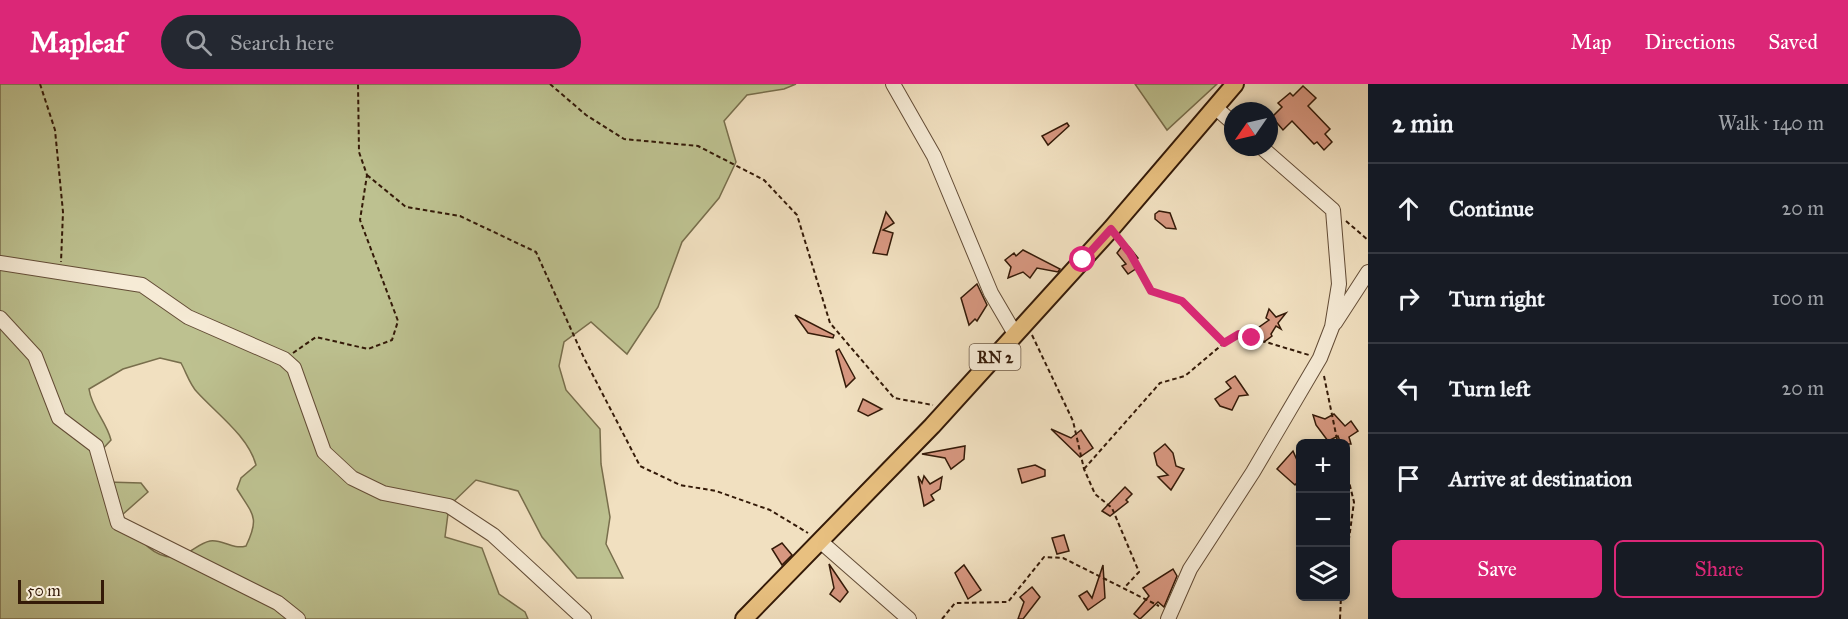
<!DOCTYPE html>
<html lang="en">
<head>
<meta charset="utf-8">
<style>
  body { margin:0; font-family:"IM FELL Great Primer",serif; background:#242831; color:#f1f3f6 }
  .controls { position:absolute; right:18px; bottom:18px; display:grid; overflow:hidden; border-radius:9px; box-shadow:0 3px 9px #0003 }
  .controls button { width:54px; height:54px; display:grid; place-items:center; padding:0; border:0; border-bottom:2px solid #363941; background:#171b24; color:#f1f3f6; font:30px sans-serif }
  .compass { position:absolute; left:1224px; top:18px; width:54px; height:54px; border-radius:50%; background:#171b24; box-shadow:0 3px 9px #0003; rotate:236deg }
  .scale { position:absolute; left:18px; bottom:15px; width:86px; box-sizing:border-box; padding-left:6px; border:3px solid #341a08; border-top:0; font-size:16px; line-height:21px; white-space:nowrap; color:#341a08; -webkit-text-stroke:4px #f6ebd6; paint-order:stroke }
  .stop { position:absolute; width:18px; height:18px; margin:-14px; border:4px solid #db2777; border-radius:50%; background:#fff }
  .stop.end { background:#db2777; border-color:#fff; box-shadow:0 2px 6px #0008 }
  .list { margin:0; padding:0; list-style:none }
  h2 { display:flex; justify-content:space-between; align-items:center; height:78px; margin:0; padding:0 24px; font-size:26px }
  h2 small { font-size:20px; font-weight:400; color:#9ea1a6 }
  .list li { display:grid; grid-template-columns:39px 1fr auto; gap:18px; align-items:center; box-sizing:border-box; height:90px; padding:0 24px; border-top:2px solid #363941 }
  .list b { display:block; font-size:22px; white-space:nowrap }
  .list em { font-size:20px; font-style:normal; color:#9ea1a6 }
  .actions { display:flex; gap:12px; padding:18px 24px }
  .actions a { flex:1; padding:14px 0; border:2px solid #db2777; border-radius:9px; text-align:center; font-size:21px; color:#db2777 }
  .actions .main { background:#db2777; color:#fff }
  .icon { flex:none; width:33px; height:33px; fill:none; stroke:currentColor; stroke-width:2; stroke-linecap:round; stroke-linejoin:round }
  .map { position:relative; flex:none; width:1368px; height:535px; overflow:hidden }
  header { display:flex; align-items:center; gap:36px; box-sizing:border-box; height:84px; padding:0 30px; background:#db2777; color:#fff }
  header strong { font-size:28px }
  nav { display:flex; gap:33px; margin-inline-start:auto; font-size:21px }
  .search { width:420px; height:54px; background:#242831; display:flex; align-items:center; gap:15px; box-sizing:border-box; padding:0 21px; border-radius:33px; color:#9ea1a6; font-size:22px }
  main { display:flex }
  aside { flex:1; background:#171b24 }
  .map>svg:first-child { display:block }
  .green { fill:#bdc190; stroke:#786e4c; stroke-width:1.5; fill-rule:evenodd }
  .building { fill:#d79780; stroke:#341a08; stroke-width:1.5 }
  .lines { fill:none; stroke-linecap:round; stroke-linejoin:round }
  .minor-casing { stroke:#634c36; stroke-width:16 }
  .major-casing { stroke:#341a08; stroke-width:20 }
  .path { stroke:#341a08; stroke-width:2; stroke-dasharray:4.5 3; stroke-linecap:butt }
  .minor { stroke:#f6ebd6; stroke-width:14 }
  .major { stroke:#e8c080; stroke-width:16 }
  .route { stroke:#db2777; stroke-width:8 }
  .labels { text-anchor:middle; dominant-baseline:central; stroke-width:6; stroke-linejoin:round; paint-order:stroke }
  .shield { fill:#f6ebd6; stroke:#6e5946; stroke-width:1.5 }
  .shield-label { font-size:16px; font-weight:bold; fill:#341a08 }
</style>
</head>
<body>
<header>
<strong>Mapleaf</strong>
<div class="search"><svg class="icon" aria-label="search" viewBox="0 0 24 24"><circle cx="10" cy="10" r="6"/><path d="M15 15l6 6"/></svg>Search here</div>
<nav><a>Map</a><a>Directions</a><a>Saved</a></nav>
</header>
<main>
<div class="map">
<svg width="1368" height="535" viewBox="0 0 1368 535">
  <rect width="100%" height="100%" fill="#f1e0c0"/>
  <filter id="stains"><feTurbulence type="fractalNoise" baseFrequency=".00333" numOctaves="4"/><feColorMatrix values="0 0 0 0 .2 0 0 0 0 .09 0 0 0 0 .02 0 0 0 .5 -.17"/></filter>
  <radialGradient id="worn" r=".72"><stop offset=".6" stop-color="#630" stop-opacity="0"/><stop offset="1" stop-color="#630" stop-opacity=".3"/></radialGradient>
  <g class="green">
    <path d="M 0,0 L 796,0 L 784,5 L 747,11 L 724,37 L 736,78 L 719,114 L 682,158 L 658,223 L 627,270 L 591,238 L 564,258 L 559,282 L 566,306 L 600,345 L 601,380 L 610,433 L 606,460 L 623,494 L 577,494 L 542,453 L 518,407 L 476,396 L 449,422 L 445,453 L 482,464 L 499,510 L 525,528 L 528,535 L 0,535 ZM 160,274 L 181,279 C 186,288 190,301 197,308 C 217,330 248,352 256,381 L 241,394 L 237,405 C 253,431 260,433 246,462 C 232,466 223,455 210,457 C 199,459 191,469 180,472 C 153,479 135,449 122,431 L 148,408 L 141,399 L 107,398 L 97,371 L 111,356 C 106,337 92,325 89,305 L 123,285 Z"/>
    <polygon points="1135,0 1217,0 1167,46"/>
  </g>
  <g class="building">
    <polygon points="1303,2 1316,14 1308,22 1330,45 1325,50 1332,58 1324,66 1317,58 1314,60 1292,37 1283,46 1272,33 1282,23 1278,19 1290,9 1293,12"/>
    <polygon points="1067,39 1069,42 1048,61 1042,52"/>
    <polygon points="1159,127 1170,129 1176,145 1166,144 1155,135 1155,130"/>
    <polygon points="886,128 894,139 883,146 893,149 887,171 873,169"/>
    <polygon points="1123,161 1129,163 1138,174 1133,177 1137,184 1128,190 1122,182 1126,180 1117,169"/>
    <polygon points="1023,166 1060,185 1058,188 1037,184 1030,194 1023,188 1008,194 1011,183 1005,176 1014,169 1016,172"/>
    <polygon points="977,200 987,221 977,237 975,235 969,241 961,214"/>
    <polygon points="1269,225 1276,233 1286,229 1278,239 1281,245 1276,242 1271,250 1272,252 1264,258 1255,246 1269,236 1266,234"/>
    <polygon points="795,231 834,251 833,254 808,249"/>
    <polygon points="839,265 855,294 846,303 836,267"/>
    <polygon points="1235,292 1248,311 1239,312 1232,326 1220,322 1215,315 1231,304 1226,298"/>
    <polygon points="863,315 882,325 868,332 858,327"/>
    <polygon points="1334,330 1345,342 1351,337 1358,347 1349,353 1351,360 1341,360 1338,352 1328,357 1316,341 1313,331 1325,335"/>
    <polygon points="1051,345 1071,354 1081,346 1093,364 1080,373"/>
    <polygon points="1165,360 1173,369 1176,382 1184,385 1171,406 1158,393 1168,391 1157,381 1154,369"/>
    <polygon points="965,362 964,375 951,385 945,374 922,370"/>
    <polygon points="1293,367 1300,383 1300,395 1295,401 1277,385"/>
    <polygon points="1035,381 1045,386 1045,392 1022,399 1018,385"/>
    <polygon points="918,392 922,399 924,392 930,400 942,393 940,405 931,411 934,416 924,422"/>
    <polygon points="1125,403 1132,410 1126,416 1128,418 1110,432 1102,427"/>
    <polygon points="1064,451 1069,467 1057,470 1052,454"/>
    <polygon points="782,459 792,471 782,481 772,465"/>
    <polygon points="829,480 848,508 840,518 830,510 834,504"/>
    <polygon points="964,481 981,506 968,515 955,489"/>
    <polygon points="1103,481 1105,514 1088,526 1079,512 1087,507 1092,514"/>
    <polygon points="1173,485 1177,492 1164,523 1158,518 1140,535 1134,530 1149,512 1143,504"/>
    <polygon points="1032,503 1040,513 1023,535 1018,535 1024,518 1020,513"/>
  </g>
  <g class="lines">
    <defs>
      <g id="minor">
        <polyline points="893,0 934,72 991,209 1015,250"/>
        <polyline points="1216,24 1233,39"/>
        <polyline points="0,179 142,201 188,233 284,275 294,284 324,368 352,394 383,409 449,422 493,451 584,535"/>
        <polyline points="0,234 35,272 59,334 96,362 118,439 278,519 298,535"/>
        <polyline points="1335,239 1368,188"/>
        <polyline points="820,457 909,535"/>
        <polyline points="1168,535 1190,485 1253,388 1320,274 1332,243 1339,200 1333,126 1261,63"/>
      </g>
      <polyline id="major" points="744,535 932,342 1111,145 1235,0"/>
    </defs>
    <use href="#minor" class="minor-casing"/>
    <use href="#major" class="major-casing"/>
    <g class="path">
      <polyline points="40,0 55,46 63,128 61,178"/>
      <polyline points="550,0 586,31 624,55 698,62 764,96 797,131 830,239 894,314 933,321"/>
      <polyline points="367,91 406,123 460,132 536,168 584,274 640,382 680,401 716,407 770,426 808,449"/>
      <polyline points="1346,137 1368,156"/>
      <polyline points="1120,157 1151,207 1182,217 1223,258"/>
      <polyline points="1032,251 1073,337 1084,385 1095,410 1112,424 1139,488 1124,504"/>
      <polyline points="293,269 316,253 368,265 392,256 398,237 360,136 367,91 359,68 358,0"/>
      <polyline points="1324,292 1338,360"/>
      <polyline points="1084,385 1160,299 1185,292 1224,259 1239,250 1309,271"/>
      <polyline points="1346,386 1354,418 1346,477"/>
      <polyline points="942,535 955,519 1008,518 1044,473 1063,474 1159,522"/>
      <polyline points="1340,535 1341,512"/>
    </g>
    <use href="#minor" class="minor"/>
    <use href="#major" class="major"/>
  </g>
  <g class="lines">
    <polyline class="route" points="1083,176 1111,145 1130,169 1151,207 1182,217 1224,259 1239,250 1252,254"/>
  </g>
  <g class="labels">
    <rect class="shield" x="969.5" y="260" width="51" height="26" rx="4.5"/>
    <g class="shield-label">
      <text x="995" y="273">RN 2</text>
    </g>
  </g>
  <rect width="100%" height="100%" filter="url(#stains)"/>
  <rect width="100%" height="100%" fill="url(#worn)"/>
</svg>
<div class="controls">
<button>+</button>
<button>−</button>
<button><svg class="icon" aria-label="layers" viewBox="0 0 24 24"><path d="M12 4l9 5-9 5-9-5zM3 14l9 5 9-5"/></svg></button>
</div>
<svg class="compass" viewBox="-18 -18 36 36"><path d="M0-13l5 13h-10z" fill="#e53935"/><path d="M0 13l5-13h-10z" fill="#9ea1a6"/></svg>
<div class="scale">50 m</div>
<div class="stop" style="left:1083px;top:176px"></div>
<div class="stop end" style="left:1252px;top:254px"></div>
</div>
<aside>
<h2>2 min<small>Walk · 140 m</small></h2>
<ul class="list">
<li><svg class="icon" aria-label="ahead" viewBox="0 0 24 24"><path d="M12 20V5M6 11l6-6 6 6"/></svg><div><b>Continue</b></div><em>20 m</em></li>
<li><svg class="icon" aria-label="right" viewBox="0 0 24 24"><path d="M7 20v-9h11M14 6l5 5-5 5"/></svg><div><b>Turn right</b></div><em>100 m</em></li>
<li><svg class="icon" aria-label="left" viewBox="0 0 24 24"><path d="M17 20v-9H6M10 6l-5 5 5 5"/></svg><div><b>Turn left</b></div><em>20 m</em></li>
<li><svg class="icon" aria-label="arrive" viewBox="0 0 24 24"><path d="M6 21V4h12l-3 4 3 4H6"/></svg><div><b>Arrive at destination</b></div></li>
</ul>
<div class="actions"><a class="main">Save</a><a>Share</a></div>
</aside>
</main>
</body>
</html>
